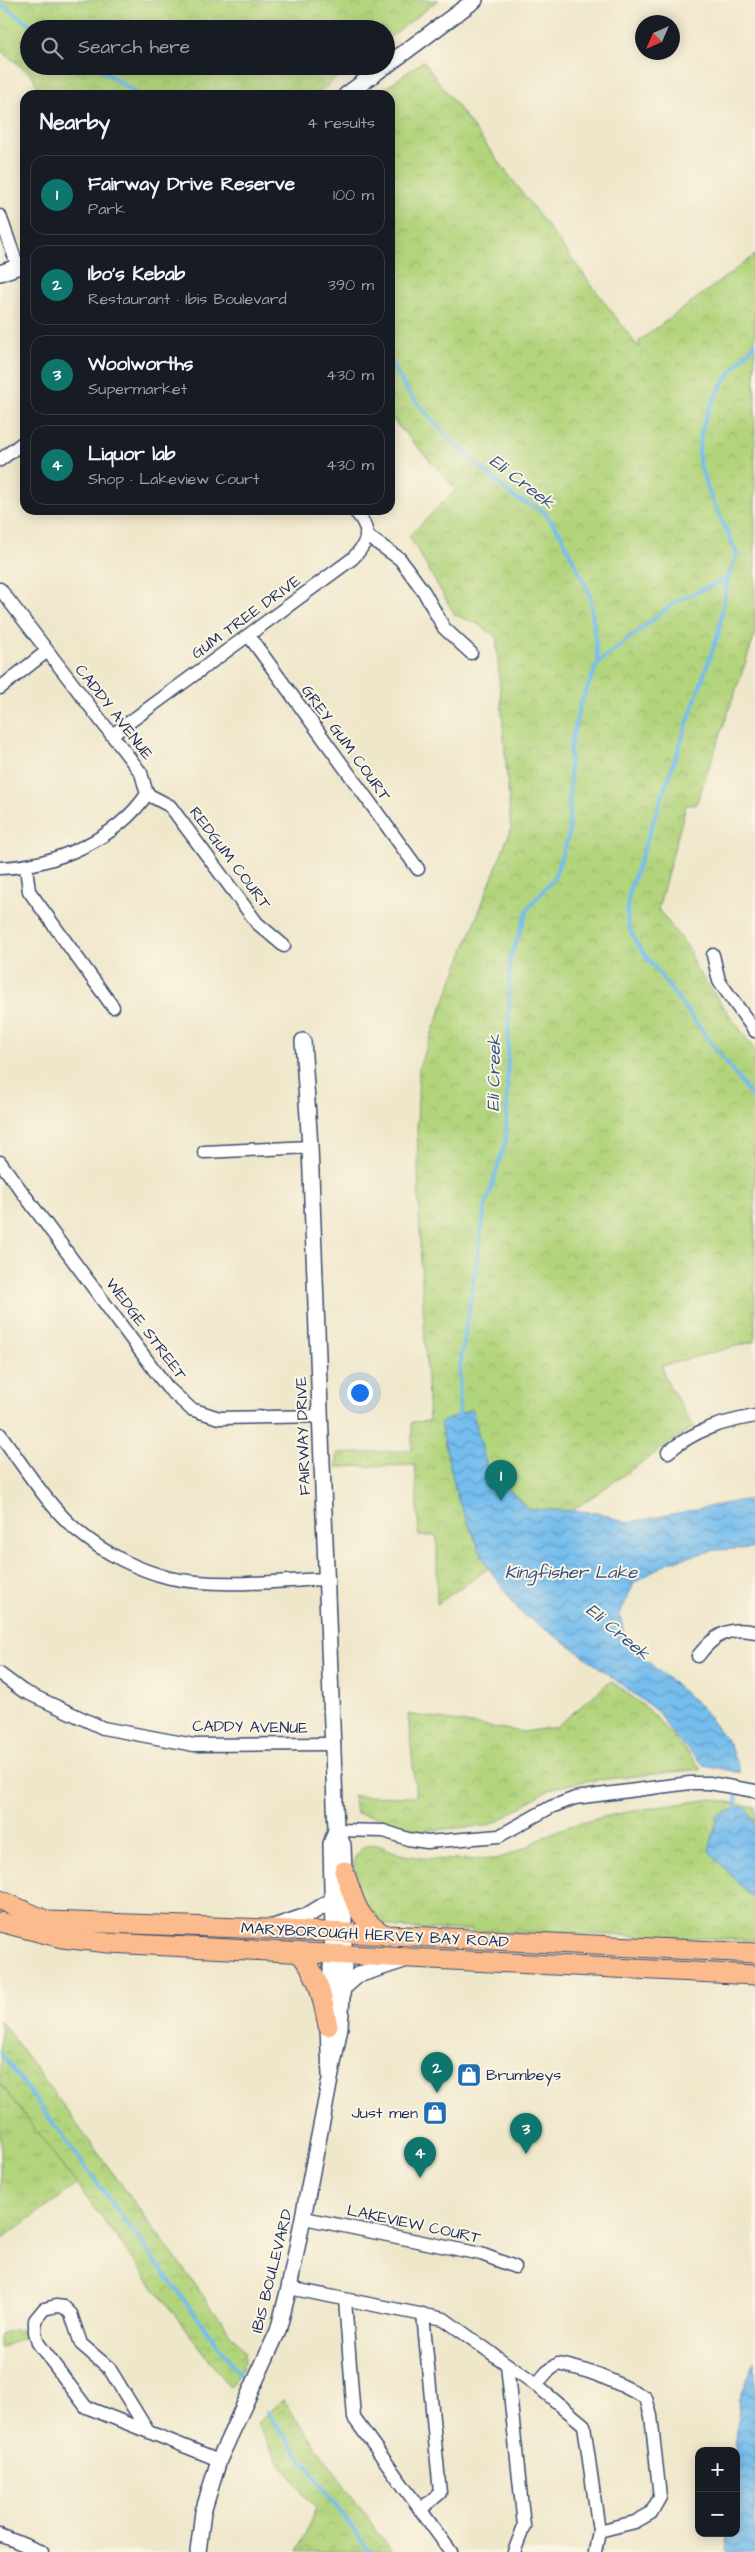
<!DOCTYPE html>
<html lang="en">
<head>
<meta charset="utf-8">
<style>
  body { margin:0; font-family:"Architects Daughter",sans-serif; background:#20242c; color:#f1f3f6 }
  .controls { position:absolute; right:15px; bottom:15px; display:grid; overflow:hidden; border-radius:10px; box-shadow:0 2px 12px #0003 }
  .controls button { width:45px; height:45px; display:grid; place-items:center; padding:0; border:0; border-bottom:1px solid #363941; background:#171b24; color:#f1f3f6; font:25px sans-serif }
  .compass { position:absolute; left:635px; top:15px; width:45px; height:45px; border-radius:50%; background:#171b24; box-shadow:0 2px 12px #0003; rotate:225deg }
  .you { position:absolute; left:359px; top:1392px; width:18px; height:18px; margin:-12px; border:4px solid #fff; border-radius:50%; background:#1a73e8; box-shadow:0 0 0 8px #1a73e833 }
  .badge { display:grid; place-items:center; width:32px; height:32px; border-radius:50%; background:#0f766e; color:#fff; font-size:16px; font-weight:700 }
  .pin { position:absolute; translate:-50% -41px; filter:drop-shadow(0 1px 2px #0008) }
  .pin::after { content:''; position:absolute; top:26px; width:18px; height:15px; background:inherit; clip-path:polygon(0 0,100% 0,50% 100%) }
  .list { margin:0; padding:0; list-style:none }
  h2 { display:flex; justify-content:space-between; align-items:center; height:65px; margin:0; padding:0 20px; font-size:21px }
  h2 small { font-size:16px; font-weight:400; color:#9ea1a6 }
  .list li { display:grid; grid-template-columns:32px 1fr auto; gap:15px; align-items:center; box-sizing:border-box; height:80px; margin:0 10px 10px; padding:0 10px; border:1px solid #363941; border-radius:15px }
  .list b { display:block; font-size:19px; white-space:nowrap }
  .list p { margin:0; font-size:16px; white-space:nowrap; color:#9ea1a6 }
  .list em { font-size:16px; font-style:normal; color:#9ea1a6 }
  .icon { flex:none; width:28px; height:28px; fill:none; stroke:currentColor; stroke-width:2; stroke-linecap:round; stroke-linejoin:round }
  .map { position:relative; flex:none; width:755px; height:2552px; overflow:hidden }
  .search { position:absolute; background:#171b24; box-shadow:0 2px 12px #0003; left:20px; top:20px; width:375px; height:55px; display:flex; align-items:center; gap:12px; box-sizing:border-box; padding:0 18px; border-radius:28px; color:#9ea1a6; font-size:19px }
  .panel { position:absolute; background:#171b24; box-shadow:0 2px 12px #0003; left:20px; top:90px; width:375px; height:425px; border-radius:15px }
  .map>svg:first-child { display:block }
  .grass { fill:url(#grass-tufts); stroke:#66826d }
  .park { fill:url(#park-crowns); stroke:#66826d }
  .water { fill:url(#water-waves); stroke:#4876a6 }
  .lines { fill:none; stroke-linecap:round; stroke-linejoin:round }
  .stream { stroke:#74bded; stroke-width:4 }
  .minor-casing { stroke:#3b4b6e; stroke-width:15 }
  .tertiary-casing { stroke:#3b4b6e; stroke-width:18 }
  .primary-casing { stroke:#3b4b6e; stroke-width:21 }
  .minor { stroke:#fff; stroke-width:12 }
  .tertiary { stroke:#fff; stroke-width:15 }
  .primary { stroke:#fbbb8c; stroke-width:19 }
  .labels { text-anchor:middle; dominant-baseline:central; stroke-width:4; stroke-linejoin:round; paint-order:stroke }
  .street-label { font-size:16px; fill:#1b2f5e; stroke:#fcf5e5 }
  .poi-label { font-size:16px; fill:#1b2f5e; stroke:#fcf5e5; text-anchor:start }
  .water-label { font-size:18px; font-style:italic; fill:#315282; stroke:#fcf5e5 }
</style>
</head>
<body>
<div class="map">
<svg width="755" height="2552" viewBox="0 0 755 2552">
  <defs>
    <pattern id="grass-tufts" width="24" height="20" patternUnits="userSpaceOnUse" patternTransform="scale(1.25)"><rect width="24" height="20" fill="#b2d47c"/><path d="M3 7l-1-3M5 7V3M7 7l1-3M15 17l-1-3M17 17v-4M19 17l1-3" fill="none" stroke="#98b66e"/></pattern>
    <pattern id="park-crowns" width="20" height="18" patternUnits="userSpaceOnUse" patternTransform="scale(1.25)"><rect width="20" height="18" fill="#b2d47c"/><path d="M2 6a3 3 0 1 1 6 0M12 15a3 3 0 1 1 6 0" fill="none" stroke="#98b66e"/></pattern>
    <pattern id="water-waves" width="16" height="10" patternUnits="userSpaceOnUse" patternTransform="scale(1.25)"><rect width="16" height="10" fill="#74bded"/><path d="M0 5q4-4 8 0t8 0" fill="none" stroke="#5e9ac3"/></pattern>
  </defs>
  <rect width="100%" height="100%" fill="#fcf5e5"/>
  <filter id="ink" filterUnits="userSpaceOnUse"><feTurbulence type="fractalNoise" baseFrequency=".02" numOctaves="2"/><feDisplacementMap in="SourceGraphic" scale="10" xChannelSelector="R" yChannelSelector="G"/><feConvolveMatrix kernelMatrix="1 2 1 2 8 2 1 2 1" color-interpolation-filters="sRGB"/></filter>
  <filter id="wash" filterUnits="userSpaceOnUse"><feTurbulence type="fractalNoise" baseFrequency=".0096" numOctaves="4" result="noise"/><feDisplacementMap in="SourceGraphic" scale="20" xChannelSelector="R" yChannelSelector="G"/><feGaussianBlur stdDeviation="1.12" result="paint"/><feColorMatrix in="noise" values="0 0 0 0 0 0 0 0 0 0 0 0 0 0 0 0 0 1.4 0 .05"/><feComposite in="paint" operator="in"/></filter>
  <g filter="url(#wash)">
    <rect width="100%" height="100%" fill="#efe7ca"/>
    <polygon class="grass" points="0,2083 77,2184 0,2241"/>
    <g class="park">
      <polygon points="0,0 439,0 386,40 386,29 29,29 29,66 352,66 315,95 40,95 33,76 0,50"/>
      <polygon points="423,61 639,348 639,341 755,255 755,635 696,805 686,805 658,909 689,949 696,969 755,1050 755,1341 662,1366 664,1376 693,1427 437,1604 437,1536 419,1536 415,1465 337,1467 337,1454 412,1450 412,1422 429,1421 420,1245 417,1125 419,1067 511,829 496,636 476,623 455,615 409,536 456,489 390,417 390,95 376,95"/>
      <polygon points="611,1681 649,1710 702,1769 586,1781 549,1789 499,1821 485,1826 415,1831 377,1817 356,1813 353,1796 416,1797 408,1714 523,1732 556,1727"/>
      <path d="M 713,1799 L 755,1807 L 755,1940 L 397,1928 C 384,1924 375,1919 366,1908 C 353,1895 345,1852 368,1845 C 379,1842 390,1851 400,1854 C 428,1861 462,1860 491,1859 C 518,1857 539,1836 564,1828 C 613,1812 662,1806 713,1799 Z"/>
      <polygon points="0,2020 244,2351 245,2362 230,2388 0,2083"/>
      <polygon points="13,2330 28,2330 28,2336 0,2348 0,2334"/>
      <polygon points="283,2400 392,2552 297,2552 316,2509 276,2457 257,2423"/>
    </g>
    <g class="water">
      <polygon points="472,1409 486,1464 528,1509 597,1512 627,1523 743,1500 755,1500 755,1548 715,1550 669,1562 634,1583 620,1614 626,1643 701,1707 729,1744 741,1773 704,1765 674,1736 658,1712 576,1650 521,1613 487,1566 458,1500 440,1423"/>
      <polygon points="745,1806 755,1823 755,1898 752,1898 709,1851 718,1815"/>
      <polygon points="755,2361 755,2552 726,2552 728,2533 736,2533 735,2451 740,2397"/>
    </g>
    <g class="lines">
      <g class="stream">
        <polyline points="0,4 38,29"/>
        <polyline points="95,66 139,95"/>
        <polyline points="390,360 407,391 451,441 515,498 542,510 561,534 590,595 598,663 580,705 570,748 569,835 554,878 529,907 510,959 506,1140 485,1208 460,1366 459,1417"/>
        <path d="M 728,578 L 719,631 L 630,889 C 625,914 625,925 639,947 L 755,1101"/>
        <path d="M 598,663 L 675,602 L 728,578 L 737,554 C 728,533 700,478 699,458 C 697,414 727,374 755,344"/>
        <polyline points="736,1814 736,1796"/>
        <polyline points="0,2052 239,2374"/>
        <polyline points="267,2412 370,2552"/>
      </g>
    </g>
  </g>
  <g filter="url(#ink)">
    <g class="lines">
      <defs>
        <g id="minor">
          <polyline points="0,216 18,267"/>
          <polyline points="0,460 25,441"/>
          <polyline points="366,535 400,559 424,592 444,628 471,653"/>
          <path d="M 0,589 L 141,773 L 147,794 C 117,839 54,866 0,868"/>
          <polyline points="249,636 418,869"/>
          <polyline points="0,688 46,652"/>
          <path d="M 112,735 L 352,559 C 370,541 372,529 354,510"/>
          <polyline points="147,794 170,806 257,923 284,946"/>
          <polyline points="26,867 29,891 113,1007"/>
          <polyline points="713,955 719,981 755,1031"/>
          <polyline points="204,1152 310,1147"/>
          <polyline points="0,1162 167,1387 191,1409 219,1418 319,1416"/>
          <path d="M 0,1434 C 22,1464 50,1509 79,1532 C 104,1553 138,1570 170,1578 C 216,1588 278,1581 326,1579"/>
          <path d="M 668,1452 C 697,1429 719,1423 755,1416"/>
          <path d="M 698,1656 C 714,1635 729,1626 755,1632"/>
          <polyline points="0,1674 23,1691 103,1728 194,1745 334,1744"/>
          <polyline points="336,1830 384,1831 408,1839 427,1842 499,1836 551,1807 575,1798 690,1783 709,1783 755,1791"/>
          <polyline points="304,2218 481,2254 515,2267"/>
          <polyline points="289,2288 444,2319 536,2385 584,2425 599,2531 595,2552"/>
          <polyline points="345,2300 354,2418 451,2552"/>
          <polyline points="507,2365 524,2526 514,2552"/>
          <path d="M 536,2385 L 547,2372 L 558,2364 C 588,2369 619,2383 646,2398 L 651,2416 L 660,2497 L 651,2513 L 635,2522 L 599,2531"/>
          <polyline points="147,2430 109,2368 81,2344 71,2314 64,2307 56,2306 44,2309 35,2320 35,2332 38,2343 86,2407 219,2460"/>
          <polyline points="420,2510 440,2493 423,2314"/>
          <polyline points="0,2535 42,2552"/>
        </g>
        <g id="tertiary">
          <polyline points="386,66 475,0"/>
          <polyline points="346,95 385,66"/>
          <polyline points="0,273 25,264"/>
          <polyline points="303,1041 310,1147 336,1830 331,1844 333,1933 328,2026 330,2076"/>
          <polyline points="273,1927 306,1916 333,1900"/>
          <polyline points="342,1989 358,1975 404,1960"/>
          <polyline points="198,2552 203,2512 219,2460 278,2331 289,2288 323,2116 340,2027 344,1966 344,1871 343,1845 336,1830"/>
        </g>
        <g id="primary">
          <path d="M 344,1871 C 356,1903 355,1918 387,1936"/>
          <polyline points="0,1900 48,1921 267,1929 755,1953"/>
          <polyline points="0,1922 62,1938 108,1943 755,1975"/>
          <path d="M 298,1952 C 319,1973 322,1998 328,2026"/>
        </g>
      </defs>
      <use href="#minor" class="minor-casing"/>
      <use href="#tertiary" class="tertiary-casing"/>
      <use href="#primary" class="primary-casing"/>
      <use href="#minor" class="minor"/>
      <use href="#tertiary" class="tertiary"/>
      <use href="#primary" class="primary"/>
    </g>
  </g>
  <defs>
    <symbol id="shop-square" viewBox="-11 -11 22 22"><rect x="-9" y="-9" width="18" height="18" rx="4" fill="#1f6fb2" stroke="#fcf5e5"/><path d="M-5-2.5h2.3a2.7 3.5 0 0 1 5.4 0H5L5.5 6h-11ZM-1.5-2.5h3a1.5 2.3 0 0 0-3 0Z" fill="#fff"/></symbol>
  </defs>
  <g fill-rule="evenodd">
    <use href="#shop-square" x="455" y="2061" width="28" height="28"/>
    <use href="#shop-square" x="421" y="2099" width="28" height="28"/>
  </g>
  <g class="labels">
    <g class="street-label">
      <text transform="translate(246 617) rotate(-36)">GUM TREE DRIVE</text>
      <text transform="translate(114 712) rotate(52)">CADDY AVENUE</text>
      <text transform="translate(346 743) rotate(54)">GREY GUM COURT</text>
      <text transform="translate(230 858) rotate(53)">REDGUM COURT</text>
      <text transform="translate(146 1329) rotate(53)">WEDGE STREET</text>
      <text transform="translate(303 1436) rotate(-92)">FAIRWAY DRIVE</text>
      <text transform="translate(250 1727) rotate(1)">CADDY AVENUE</text>
      <text transform="translate(375 1935) rotate(3)">MARYBOROUGH HERVEY BAY ROAD</text>
      <text transform="translate(414 2224) rotate(12)">LAKEVIEW COURT</text>
      <text transform="translate(272 2271) rotate(-76)">IBIS BOULEVARD</text>
    </g>
    <g class="poi-label">
      <text x="486" y="2075">Brumbeys</text>
      <text x="418" y="2113" text-anchor="end">Just men</text>
    </g>
    <g class="water-label">
      <text transform="translate(522 482) rotate(38)">Eli Creek</text>
      <text transform="translate(494 1073) rotate(-89)">Eli Creek</text>
      <text x="571" y="1572">Kingfisher Lake</text>
      <text transform="translate(618 1632) rotate(40)">Eli Creek</text>
    </g>
  </g>
</svg>
<div class="controls">
<button>+</button>
<button>−</button>
</div>
<svg class="compass" viewBox="-18 -18 36 36"><path d="M0-13l5 13h-10z" fill="#e53935"/><path d="M0 13l5-13h-10z" fill="#9ea1a6"/></svg>
<div class="you"></div>
<div class="pin badge" style="left:501px;top:1501px">1</div>
<div class="pin badge" style="left:437px;top:2093px">2</div>
<div class="pin badge" style="left:526px;top:2154px">3</div>
<div class="pin badge" style="left:420px;top:2178px">4</div>
<div class="search"><svg class="icon" aria-label="search" viewBox="0 0 24 24"><circle cx="10" cy="10" r="6"/><path d="M15 15l6 6"/></svg>Search here</div>
<section class="panel">
<h2>Nearby<small>4 results</small></h2>
<ul class="list">
<li><span class="badge">1</span><div><b>Fairway Drive Reserve</b><p>Park</p></div><em>100 m</em></li>
<li><span class="badge">2</span><div><b>Ibo's Kebab</b><p>Restaurant · Ibis Boulevard</p></div><em>390 m</em></li>
<li><span class="badge">3</span><div><b>Woolworths</b><p>Supermarket</p></div><em>430 m</em></li>
<li><span class="badge">4</span><div><b>Liquor lab</b><p>Shop · Lakeview Court</p></div><em>430 m</em></li>
</ul>
</section>
</div>
</body>
</html>
